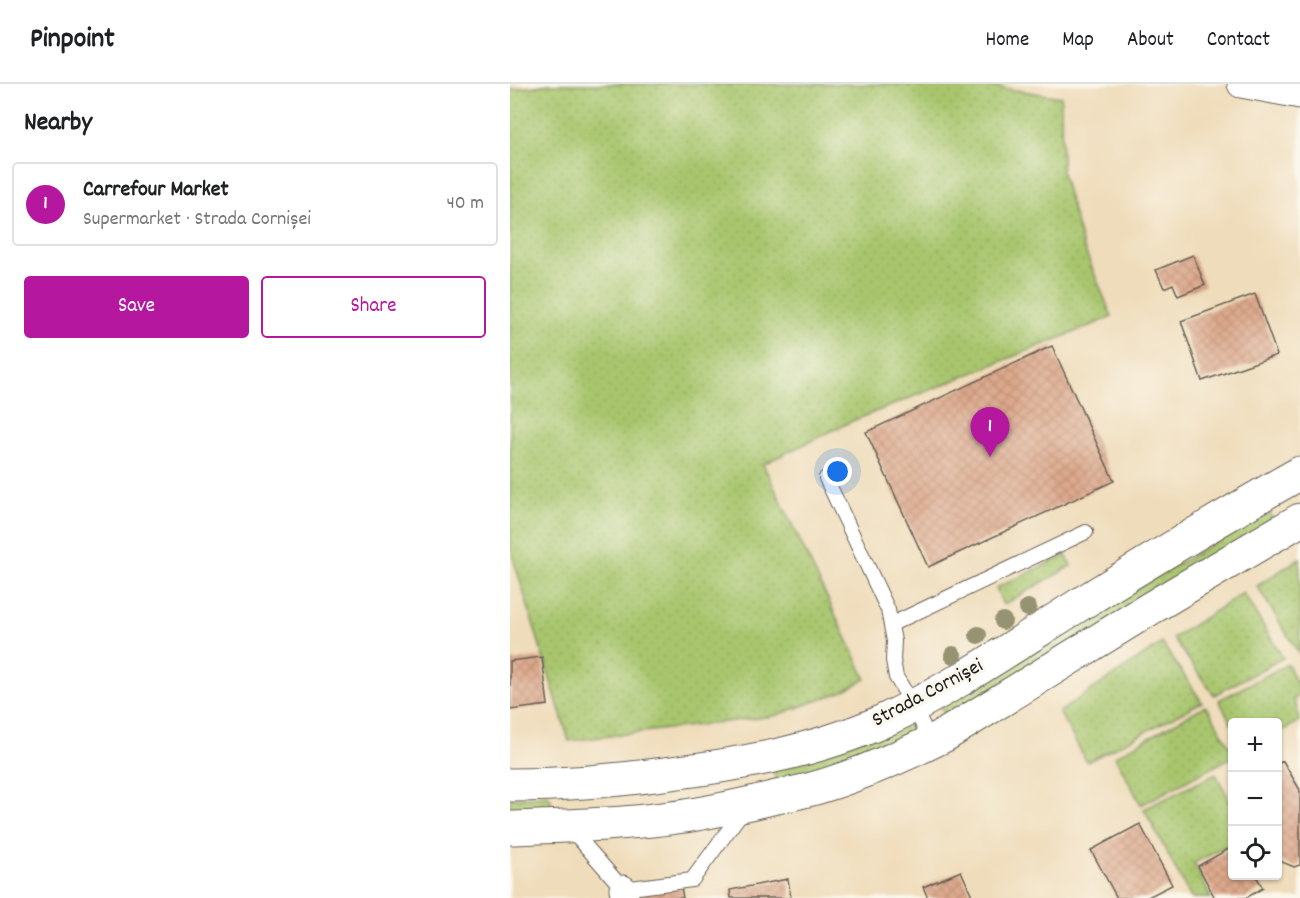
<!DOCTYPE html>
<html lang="en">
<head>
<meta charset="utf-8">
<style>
  body { margin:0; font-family:Dekko,sans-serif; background:#f2f2f2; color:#202124 }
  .controls { position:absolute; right:18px; bottom:18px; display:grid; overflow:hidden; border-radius:6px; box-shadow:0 2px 4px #0004 }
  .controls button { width:54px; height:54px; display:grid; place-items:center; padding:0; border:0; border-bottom:2px solid #e0e0e0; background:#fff; color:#202124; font:30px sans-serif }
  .you { position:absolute; left:328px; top:388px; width:21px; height:21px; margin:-15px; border:4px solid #fff; border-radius:50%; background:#1a73e8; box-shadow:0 0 0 9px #1a73e833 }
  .badge { display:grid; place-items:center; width:39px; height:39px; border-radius:50%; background:#b5179e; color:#fff; font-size:20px; font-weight:700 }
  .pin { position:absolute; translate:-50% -50px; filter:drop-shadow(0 2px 3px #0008) }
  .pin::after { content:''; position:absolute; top:32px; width:21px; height:18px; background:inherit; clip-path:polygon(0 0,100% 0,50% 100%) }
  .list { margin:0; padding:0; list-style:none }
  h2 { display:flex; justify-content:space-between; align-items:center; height:78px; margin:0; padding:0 24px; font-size:26px }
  h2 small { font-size:20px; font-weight:400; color:#757577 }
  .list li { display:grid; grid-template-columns:39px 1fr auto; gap:18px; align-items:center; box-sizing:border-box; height:84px; margin:0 12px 12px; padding:0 12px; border:2px solid #e0e0e0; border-radius:6px }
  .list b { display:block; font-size:22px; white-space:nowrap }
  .list p { margin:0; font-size:20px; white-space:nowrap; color:#757577 }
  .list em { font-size:20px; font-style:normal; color:#757577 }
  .actions { display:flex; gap:12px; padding:18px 24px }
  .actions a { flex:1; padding:14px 0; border:2px solid #b5179e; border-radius:6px; text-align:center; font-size:21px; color:#b5179e }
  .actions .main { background:#b5179e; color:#fff }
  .icon { flex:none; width:33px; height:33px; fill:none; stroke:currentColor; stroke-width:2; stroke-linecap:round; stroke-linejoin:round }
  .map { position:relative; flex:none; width:790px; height:814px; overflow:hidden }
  header { display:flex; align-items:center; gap:36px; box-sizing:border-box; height:84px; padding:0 30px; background:#fff; border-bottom:2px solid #e0e0e0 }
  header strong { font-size:28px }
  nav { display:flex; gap:33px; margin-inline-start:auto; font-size:21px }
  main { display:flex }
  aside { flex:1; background:#fff }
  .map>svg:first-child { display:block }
  .grass { fill:url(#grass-dots); stroke:#627145; stroke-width:1.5 }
  .building { fill:url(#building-cross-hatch) }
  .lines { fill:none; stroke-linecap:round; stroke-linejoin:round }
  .service-casing { stroke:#665f53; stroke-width:16 }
  .minor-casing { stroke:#665f53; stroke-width:29 }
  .tertiary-casing { stroke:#665f53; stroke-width:35 }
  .service { stroke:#fff; stroke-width:14 }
  .minor { stroke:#fff; stroke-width:27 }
  .tertiary { stroke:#fff; stroke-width:33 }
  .tree { fill:#969373 }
  .labels { text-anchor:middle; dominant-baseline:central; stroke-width:6; stroke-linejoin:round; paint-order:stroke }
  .street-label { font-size:21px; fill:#1c1c1c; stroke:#fbf7ec }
</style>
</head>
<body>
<header>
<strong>Pinpoint</strong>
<nav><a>Home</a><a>Map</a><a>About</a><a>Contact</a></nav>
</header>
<main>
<aside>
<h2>Nearby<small></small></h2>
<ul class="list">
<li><span class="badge">1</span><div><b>Carrefour Market</b><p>Supermarket · Strada Cornișei</p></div><em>40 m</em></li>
</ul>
<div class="actions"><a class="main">Save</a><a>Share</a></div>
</aside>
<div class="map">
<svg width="790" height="814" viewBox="0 0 790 814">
  <defs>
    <pattern id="grass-dots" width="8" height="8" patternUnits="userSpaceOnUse" patternTransform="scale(1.5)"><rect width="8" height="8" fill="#a9c66e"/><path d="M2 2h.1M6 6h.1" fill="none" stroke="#91aa5f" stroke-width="1.8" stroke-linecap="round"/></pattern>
    <pattern id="building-cross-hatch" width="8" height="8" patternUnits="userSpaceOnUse" patternTransform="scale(1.5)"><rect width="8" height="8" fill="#dda98c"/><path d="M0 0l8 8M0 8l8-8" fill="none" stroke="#bd9178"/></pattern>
  </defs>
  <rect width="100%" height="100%" fill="#fbf7ec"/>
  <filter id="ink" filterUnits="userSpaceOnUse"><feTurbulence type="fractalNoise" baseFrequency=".0167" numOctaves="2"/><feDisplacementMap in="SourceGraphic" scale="12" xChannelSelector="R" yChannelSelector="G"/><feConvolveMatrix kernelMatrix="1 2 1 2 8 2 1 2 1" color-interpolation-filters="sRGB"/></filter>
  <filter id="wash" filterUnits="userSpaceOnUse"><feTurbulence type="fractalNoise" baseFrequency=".008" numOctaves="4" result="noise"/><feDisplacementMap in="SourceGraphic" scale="24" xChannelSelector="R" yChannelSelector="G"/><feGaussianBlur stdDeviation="1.35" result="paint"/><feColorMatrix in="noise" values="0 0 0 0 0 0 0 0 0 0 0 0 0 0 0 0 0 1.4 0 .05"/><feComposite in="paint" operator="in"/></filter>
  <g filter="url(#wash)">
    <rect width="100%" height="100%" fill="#efdcba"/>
    <g class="grass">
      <polygon points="40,0 465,0 551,13 552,89 572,159 602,233 340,338 253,380 356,595 331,608 264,632 59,657 0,464 0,6"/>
      <polygon points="758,426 765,439 437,633 430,623"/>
      <polygon points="556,471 561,482 493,521 486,504"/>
      <polygon points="790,474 790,571 747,502"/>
      <polygon points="733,509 773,574 704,611 663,554"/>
      <polygon points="652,559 692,618 577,678 549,628"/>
      <path d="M 778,580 L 790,607 L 790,609 L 784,616 C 786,624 790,630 790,637 L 768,649 L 768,638 L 722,638 L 722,641 L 709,616 Z"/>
      <polygon points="695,622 699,626 722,667 722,673 631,721 605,672"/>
      <polygon points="399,637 407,652 269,701 263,688"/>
      <polygon points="706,690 722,721 722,759 684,779 701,814 681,814 634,725"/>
      <polygon points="38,711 42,718 38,726 0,727 0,715"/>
    </g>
    <g id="blocks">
      <g class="building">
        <polygon points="683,171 695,201 668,212 663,200 654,204 646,186"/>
        <polygon points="745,210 767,271 692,297 671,237"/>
        <polygon points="542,262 604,397 418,483 356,348"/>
        <polygon points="32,573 38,621 0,626 0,577"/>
        <polygon points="773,677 790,706 790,781 784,783 772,778 768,771 768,680"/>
        <polygon points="630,740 662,801 636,814 607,814 581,766"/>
        <polygon points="722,763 722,792 746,792 753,804 736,814 705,814 688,782"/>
        <polygon points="451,787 463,814 418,814 413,803"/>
        <polygon points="278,795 281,814 221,814 220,806"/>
        <polygon points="171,803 173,814 130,814 129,810"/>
      </g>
    </g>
  </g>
  <g filter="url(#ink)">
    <use href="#blocks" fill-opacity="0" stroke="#665f53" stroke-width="1.5"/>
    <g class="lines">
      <defs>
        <g id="service">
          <polyline points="316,394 378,526 384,557 383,576 386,593 403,621 421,658"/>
          <polyline points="382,540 576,448"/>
          <polyline points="60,744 113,805 182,796 234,725"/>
        </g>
        <g id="minor">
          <polyline points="731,0 790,11"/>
          <polyline points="113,805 115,814"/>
        </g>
        <g id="tertiary">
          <path d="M 0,701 C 52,701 102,697 154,690 C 227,681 305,668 373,637 C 440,606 502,563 564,524 C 638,478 714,432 790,389"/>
          <path d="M 0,744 C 53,742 107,741 160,734 C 187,731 214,725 241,719 C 265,713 289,709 312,702 C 355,689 395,671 435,651 L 641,524 L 790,436"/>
        </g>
      </defs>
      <use href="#service" class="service-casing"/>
      <use href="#minor" class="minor-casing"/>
      <use href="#tertiary" class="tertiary-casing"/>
      <use href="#service" class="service"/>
      <use href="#minor" class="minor"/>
      <use href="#tertiary" class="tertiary"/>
    </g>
    <g class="tree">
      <circle cx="518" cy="524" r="9"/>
      <circle cx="493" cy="537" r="9"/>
      <circle cx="468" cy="551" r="9"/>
      <circle cx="443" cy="571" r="9"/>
    </g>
  </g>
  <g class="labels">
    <g class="street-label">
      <text transform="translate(418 610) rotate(-28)">Strada Cornișei</text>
    </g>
  </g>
</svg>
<div class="controls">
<button>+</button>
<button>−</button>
<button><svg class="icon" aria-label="locate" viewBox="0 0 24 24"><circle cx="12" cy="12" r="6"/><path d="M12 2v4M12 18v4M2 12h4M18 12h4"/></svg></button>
</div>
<div class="you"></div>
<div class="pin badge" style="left:480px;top:373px">1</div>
</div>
</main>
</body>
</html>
